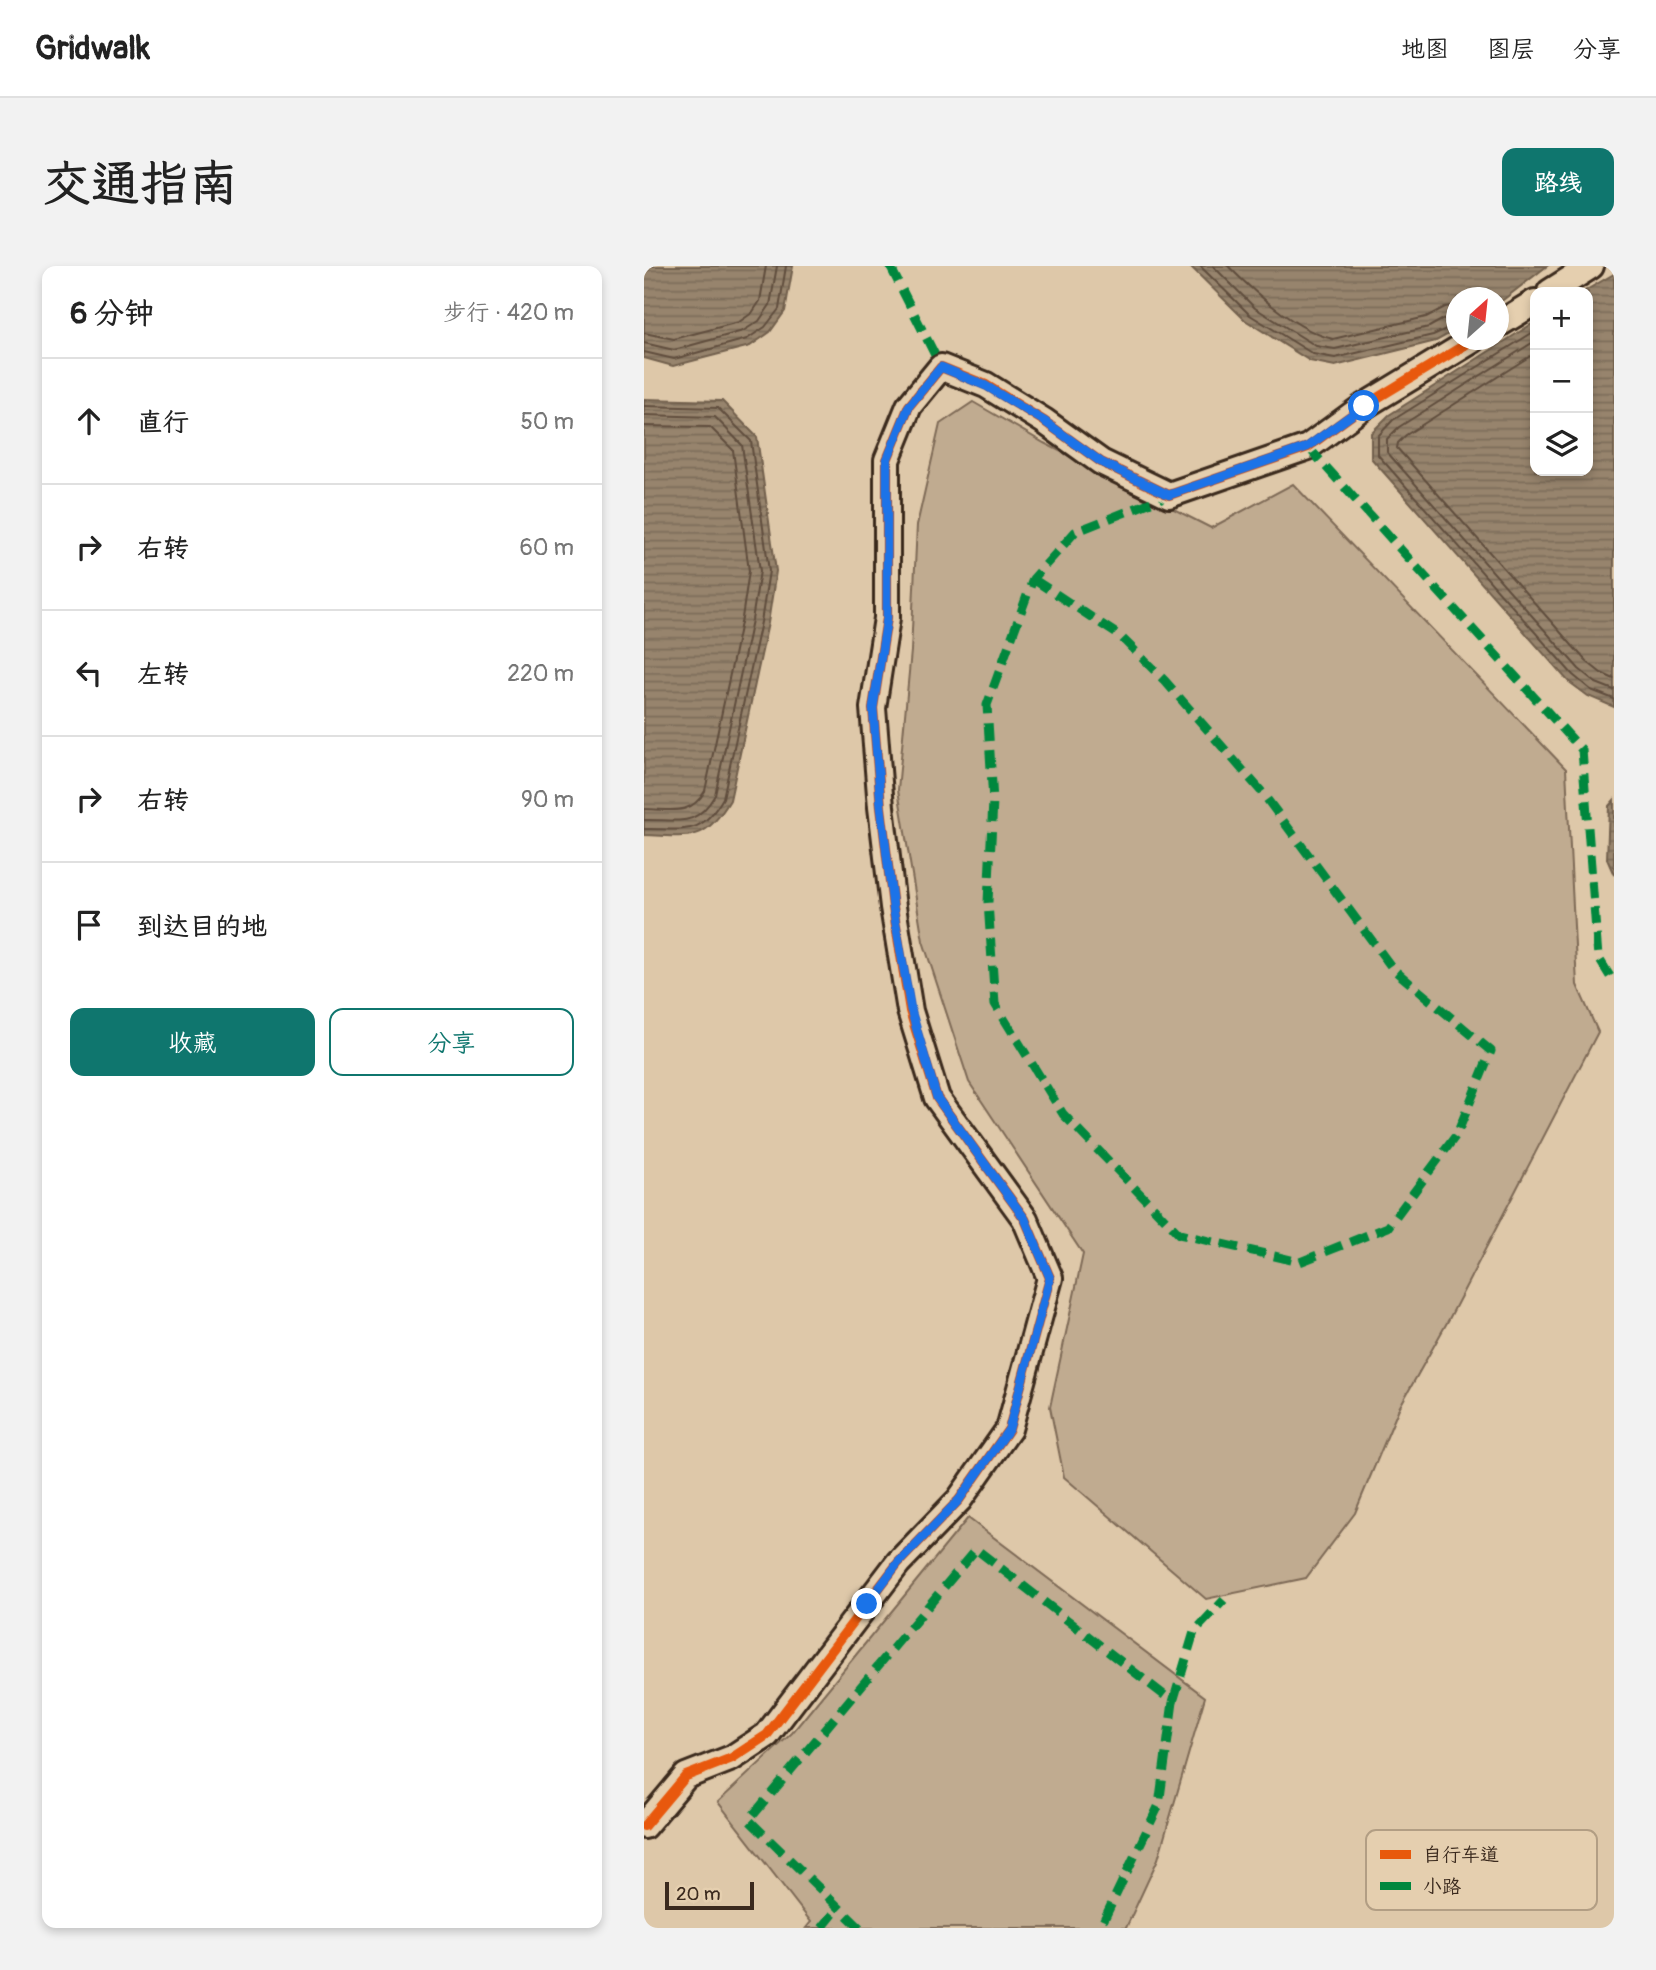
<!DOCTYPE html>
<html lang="zh">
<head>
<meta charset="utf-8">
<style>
  body { margin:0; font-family:Pangolin,"LXGW WenKai TC",sans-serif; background:#f2f2f2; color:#222 }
  .controls { position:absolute; right:21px; top:21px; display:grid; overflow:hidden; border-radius:14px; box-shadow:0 4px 10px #0003 }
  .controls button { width:63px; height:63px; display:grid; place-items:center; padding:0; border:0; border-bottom:2px solid #e0e0e0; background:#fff; color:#222; font:35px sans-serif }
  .compass { position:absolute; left:802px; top:21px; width:63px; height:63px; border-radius:50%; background:#fff; box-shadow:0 4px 10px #0003; rotate:27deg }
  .scale { position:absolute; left:21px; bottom:18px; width:89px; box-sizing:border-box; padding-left:7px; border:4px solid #3b2a1e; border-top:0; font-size:19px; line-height:24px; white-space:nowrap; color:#3b2a1e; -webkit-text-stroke:5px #e5cfaf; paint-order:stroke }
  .stop { position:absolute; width:21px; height:21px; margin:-16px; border:5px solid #1a73e8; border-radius:50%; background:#fff }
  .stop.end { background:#1a73e8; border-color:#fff; box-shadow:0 2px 7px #0008 }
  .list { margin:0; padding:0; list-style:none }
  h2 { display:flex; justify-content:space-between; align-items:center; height:91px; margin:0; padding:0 28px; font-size:30px }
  h2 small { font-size:23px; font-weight:400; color:#767676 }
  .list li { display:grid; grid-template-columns:46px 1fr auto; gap:21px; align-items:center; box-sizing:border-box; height:126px; padding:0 28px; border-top:2px solid #e0e0e0 }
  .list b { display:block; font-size:26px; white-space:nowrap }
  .list em { font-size:23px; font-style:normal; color:#767676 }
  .actions { display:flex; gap:14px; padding:21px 28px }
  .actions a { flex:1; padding:16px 0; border:2px solid #0f766e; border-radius:14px; text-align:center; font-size:24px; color:#0f766e }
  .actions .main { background:#0f766e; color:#fff }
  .icon { flex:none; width:38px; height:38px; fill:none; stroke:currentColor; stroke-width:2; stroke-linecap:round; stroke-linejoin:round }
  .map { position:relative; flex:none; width:970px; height:1662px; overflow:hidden; border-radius:14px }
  header { display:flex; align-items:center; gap:42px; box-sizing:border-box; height:98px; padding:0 35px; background:#fff; border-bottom:2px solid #e0e0e0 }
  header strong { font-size:33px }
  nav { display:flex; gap:38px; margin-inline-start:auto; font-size:24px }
  .intro { display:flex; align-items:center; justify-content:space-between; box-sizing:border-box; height:168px; padding:0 42px }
  h1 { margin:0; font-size:49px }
  .button { padding:18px 32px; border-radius:14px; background:#0f766e; color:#fff; font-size:24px; font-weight:700 }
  main { display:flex; gap:42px; padding:0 42px }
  aside { flex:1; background:#fff; border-radius:14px; box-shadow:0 4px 10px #0003 }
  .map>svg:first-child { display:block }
  .grass { fill:#c0ab90; stroke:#7e6a57; stroke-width:2 }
  .water { fill:url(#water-rules); stroke:#72604d; stroke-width:2 }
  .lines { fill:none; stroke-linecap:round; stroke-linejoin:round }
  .shore { stroke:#604e3e; stroke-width:2 }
  .street-casing { stroke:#3b2a1e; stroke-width:30 }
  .street { stroke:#e5cfaf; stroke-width:24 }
  .quiet { stroke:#00873e; stroke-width:9; stroke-dasharray:18 9; stroke-linecap:butt }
  .cycleway-casing { stroke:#e5cfaf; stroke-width:15 }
  .cycleway { stroke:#e8590c; stroke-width:10 }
  .route { stroke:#1a73e8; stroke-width:9 }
  .key { fill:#e5cfaf; stroke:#b29e84; stroke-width:2 }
  .key-label { font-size:19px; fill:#3b2a1e }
</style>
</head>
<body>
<header>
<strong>Gridwalk</strong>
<nav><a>地图</a><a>图层</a><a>分享</a></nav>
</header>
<div class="intro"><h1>交通指南</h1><a class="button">路线</a></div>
<main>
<aside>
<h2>6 分钟<small>步行 · 420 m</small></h2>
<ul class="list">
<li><svg class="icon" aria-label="ahead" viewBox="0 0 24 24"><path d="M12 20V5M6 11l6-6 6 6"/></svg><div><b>直行</b></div><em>50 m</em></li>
<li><svg class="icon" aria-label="right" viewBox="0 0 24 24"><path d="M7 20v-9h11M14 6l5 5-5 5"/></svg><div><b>右转</b></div><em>60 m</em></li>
<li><svg class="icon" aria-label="left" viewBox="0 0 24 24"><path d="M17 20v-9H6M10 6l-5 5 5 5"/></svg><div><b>左转</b></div><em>220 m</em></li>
<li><svg class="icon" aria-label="right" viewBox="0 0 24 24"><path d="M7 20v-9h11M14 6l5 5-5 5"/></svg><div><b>右转</b></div><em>90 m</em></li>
<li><svg class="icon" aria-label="arrive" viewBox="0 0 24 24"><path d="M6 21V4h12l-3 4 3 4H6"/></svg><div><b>到达目的地</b></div></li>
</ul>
<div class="actions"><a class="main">收藏</a><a>分享</a></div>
</aside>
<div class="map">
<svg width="970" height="1662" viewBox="0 0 970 1662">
  <defs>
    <pattern id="water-rules" width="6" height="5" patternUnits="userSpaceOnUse" patternTransform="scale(1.75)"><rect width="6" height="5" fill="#97846d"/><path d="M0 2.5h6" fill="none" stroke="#7c6c59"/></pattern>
  </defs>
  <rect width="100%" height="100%" fill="#dec8a9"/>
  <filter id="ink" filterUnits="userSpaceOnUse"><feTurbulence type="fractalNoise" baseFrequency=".0143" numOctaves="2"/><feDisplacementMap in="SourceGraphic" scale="14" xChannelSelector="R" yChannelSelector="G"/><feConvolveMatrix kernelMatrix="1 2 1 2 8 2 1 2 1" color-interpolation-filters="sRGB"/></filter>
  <g filter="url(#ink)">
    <g class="grass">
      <polygon points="329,136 400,177 567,262 649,218 922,503 933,719 954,766 805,1053 755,1142 711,1247 662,1312 562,1333 420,1211 406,1141 439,988 325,816 279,675 254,524 267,385 273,259 296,158"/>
      <polygon points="324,1252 561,1431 514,1593 482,1662 162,1662 167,1656 74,1536 148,1467"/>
    </g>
    <g class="water">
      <polygon points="0,0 149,0 141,45 126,66 106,80 29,100 0,92"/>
      <polygon points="546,0 903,0 855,37 855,32 813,32 812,64 792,75 691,100 666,95 601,54"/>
      <polygon points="970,8 970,441 944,430 924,415 727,192 727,167 745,149 891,56 891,205 944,205 944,26 939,26"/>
      <path d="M 0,133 L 78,135 L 113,171 L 132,305 L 124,357 L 86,534 C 60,578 46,570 0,569 Z"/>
      <polygon points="970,534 970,609 963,593 965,540"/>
    </g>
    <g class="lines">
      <g class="shore">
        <polyline points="556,0 606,49 669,88 691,92 789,69 813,58"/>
        <polyline points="569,0 611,42 672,80 691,83 785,61 805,50 813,49"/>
        <path d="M 584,0 C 610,26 652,65 689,73 L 782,51 L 801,41 L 813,39"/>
        <polyline points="891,65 749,154 734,170 734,189 929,409 947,424 970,433"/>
        <polyline points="0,67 30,73 95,56 108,47 116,35 122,0"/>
        <polyline points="891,75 755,161 743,173 743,186 935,403 952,417 970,424"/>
        <polyline points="0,77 30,84 99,65 115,55 126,39 133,0"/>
        <polyline points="0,86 30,93 103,73 121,61 135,43 142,0"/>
        <polyline points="891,87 762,169 754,177 753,182 942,395 957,407 970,413"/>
        <path d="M 0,140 L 74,142 L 107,175 L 125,305 L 117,356 L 79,532 C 56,572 40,562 0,563"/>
        <path d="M 0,149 L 71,151 L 98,179 L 116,305 L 108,354 L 71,529 C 51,563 35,553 0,554"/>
        <path d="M 0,160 L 66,161 L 89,184 L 105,305 L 98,352 L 61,525 C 46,551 27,543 0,543"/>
      </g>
      <defs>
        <g id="street">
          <polyline points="906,26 947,0"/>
          <polyline points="855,58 891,36"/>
          <polyline points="0,1560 42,1510 88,1492 123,1469 254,1297 315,1234 365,1163 406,1012 381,953 293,832 266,745 249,641 237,541 229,442 243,352 243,194 265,140 297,101 342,119 400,155 457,196 525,229 664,181 720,140 829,74"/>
        </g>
      </defs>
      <use href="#street" class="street-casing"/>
      <use href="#street" class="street"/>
      <g class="quiet">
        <polyline points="246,0 297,101"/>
        <polyline points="664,181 938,484 954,691 970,717"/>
        <polyline points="389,313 476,370 521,415 617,525 749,703 847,785 813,868 744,961 656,996 535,968 419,848 351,738 344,636 349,535 343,439 389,313 431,266 525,229"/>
        <polyline points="529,1436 550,1366 580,1334"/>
        <polyline points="178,1662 195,1641"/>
        <polyline points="216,1662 105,1554 332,1283 529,1436 515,1539 456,1662"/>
      </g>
      <defs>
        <polyline id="cycleway" points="0,1560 42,1510 88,1492 123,1469 254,1297 315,1234 365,1163 406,1012 381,953 293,832 266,745 249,641 237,541 229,442 243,352 243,194 265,140 297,101 342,119 400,155 457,196 525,229 664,181 720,140 829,74"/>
      </defs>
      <use href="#cycleway" class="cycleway-casing"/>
      <use href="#cycleway" class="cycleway"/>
    </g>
  </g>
  <g class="lines" filter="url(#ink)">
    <polyline class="route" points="223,1338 254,1297 315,1234 365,1163 406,1012 381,953 293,832 267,744 249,641 237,541 229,442 243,352 243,194 265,140 297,101 342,120 400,155 457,196 525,229 663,181 720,140"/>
  </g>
  <rect x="722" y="1564" width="231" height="80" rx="10" class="key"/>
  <rect x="736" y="1584" width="31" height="9" fill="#e8590c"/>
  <rect x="736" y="1616" width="31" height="8" fill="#00873e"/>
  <g class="key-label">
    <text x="779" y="1595">自行车道</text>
    <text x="779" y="1627">小路</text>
  </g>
</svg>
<div class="controls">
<button>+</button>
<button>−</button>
<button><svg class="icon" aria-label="layers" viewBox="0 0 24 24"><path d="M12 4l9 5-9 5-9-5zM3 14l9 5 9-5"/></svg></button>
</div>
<svg class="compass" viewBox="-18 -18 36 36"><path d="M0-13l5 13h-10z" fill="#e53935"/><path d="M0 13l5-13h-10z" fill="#767676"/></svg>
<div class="scale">20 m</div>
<div class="stop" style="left:720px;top:140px"></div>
<div class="stop end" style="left:223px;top:1338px"></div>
</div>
</main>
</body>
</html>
